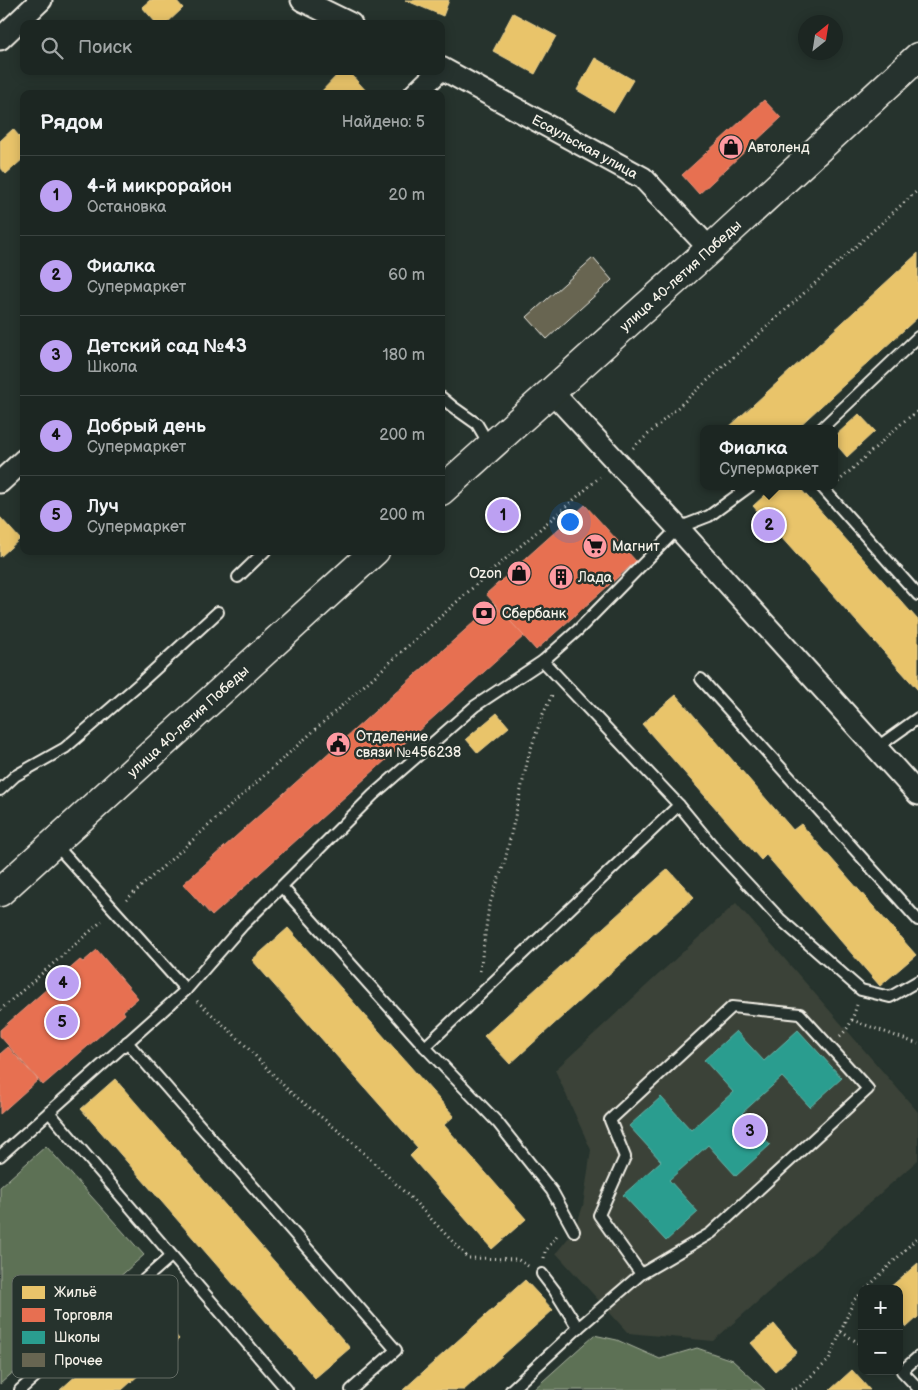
<!DOCTYPE html>
<html lang="ru">
<head>
<meta charset="utf-8">
<style>
  body { margin:0; font-family:"Balsamiq Sans",sans-serif; background:#29322f; color:#f1f3f6 }
  .controls { position:absolute; right:15px; bottom:15px; display:grid; overflow:hidden; border-radius:10px; box-shadow:0 2px 12px #0003 }
  .controls button { width:45px; height:45px; display:grid; place-items:center; padding:0; border:0; border-bottom:1px solid #3a4340; background:#1c2622; color:#f1f3f6; font:25px sans-serif }
  .compass { position:absolute; left:798px; top:15px; width:45px; height:45px; border-radius:50%; background:#1c2622; box-shadow:0 2px 12px #0003; rotate:30deg }
  .you { position:absolute; left:569px; top:521px; width:18px; height:18px; margin:-12px; border:4px solid #fff; border-radius:50%; background:#1a73e8; box-shadow:0 0 0 8px #1a73e833 }
  .badge { display:grid; place-items:center; width:32px; height:32px; border-radius:50%; background:#bca0f2; color:#111; font-size:16px; font-weight:700 }
  .pin { position:absolute; translate:-50% -50%; border:2px solid #fff; box-shadow:0 1px 5px #0006 }
  .popup { position:absolute; left:700px; top:425px; width:138px; height:65px; box-sizing:border-box; display:grid; place-content:center; border-radius:10px; background:#1c2622; filter:drop-shadow(0 1px 4px #0005); font-size:16px; white-space:nowrap; color:#a0a5a5 }
  .popup b { font-size:19px; color:#f1f3f6 }
  .popup::after { content:''; position:absolute; left:50%; top:100%; margin-left:-10px; border:10px solid transparent; border-top-color:#1c2622 }
  .list { margin:0; padding:0; list-style:none }
  h2 { display:flex; justify-content:space-between; align-items:center; height:65px; margin:0; padding:0 20px; font-size:21px }
  h2 small { font-size:16px; font-weight:400; color:#a0a5a5 }
  .list li { display:grid; grid-template-columns:32px 1fr auto; gap:15px; align-items:center; box-sizing:border-box; height:80px; padding:0 20px; border-top:1px solid #3a4340 }
  .list b { display:block; font-size:19px; white-space:nowrap }
  .list p { margin:0; font-size:16px; white-space:nowrap; color:#a0a5a5 }
  .list em { font-size:16px; font-style:normal; color:#a0a5a5 }
  .icon { flex:none; width:28px; height:28px; fill:none; stroke:currentColor; stroke-width:2; stroke-linecap:round; stroke-linejoin:round }
  .map { position:relative; flex:none; width:918px; height:1390px; overflow:hidden }
  .search { position:absolute; background:#1c2622; box-shadow:0 2px 12px #0003; left:20px; top:20px; width:425px; height:55px; display:flex; align-items:center; gap:12px; box-sizing:border-box; padding:0 18px; border-radius:10px; color:#a0a5a5; font-size:19px }
  .panel { position:absolute; background:#1c2622; box-shadow:0 2px 12px #0003; left:20px; top:90px; width:425px; height:465px; border-radius:10px }
  .map>svg:first-child { display:block }
  .built { fill:#3a4238 }
  .green { fill:#5d7155; stroke:#a8b19e }
  .homes { fill:#e9c46a; stroke:#ecd290 }
  .shops { fill:#e76f51; stroke:#eb967e }
  .schools { fill:#2a9d8f; stroke:#67b6aa }
  .building { fill:#676551; stroke:#f4f1e8 }
  .lines { fill:none; stroke-linecap:round; stroke-linejoin:round }
  .lane-casing { stroke:#f4f1e8; stroke-width:14 }
  .street-casing { stroke:#f4f1e8; stroke-width:25 }
  .secondary-casing { stroke:#f4f1e8; stroke-width:31 }
  .path { stroke:#f4f1e8; stroke-width:3; stroke-dasharray:1 4; stroke-linecap:butt }
  .lane { stroke:#26332d; stroke-width:10 }
  .street { stroke:#26332d; stroke-width:21 }
  .secondary { stroke:#26332d; stroke-width:28 }
  .labels { text-anchor:middle; dominant-baseline:central; stroke-width:5; stroke-linejoin:round; paint-order:stroke }
  .street-label { font-size:14px; fill:#f4f1e8; stroke:#26332d }
  .poi-label { font-size:14px; fill:#f4f1e8; stroke:#26332d; text-anchor:start }
  .key { fill:#26332d; stroke:#646c65; stroke-width:1 }
  .key-label { font-size:14px; fill:#f4f1e8 }
</style>
</head>
<body>
<div class="map">
<svg width="918" height="1390" viewBox="0 0 918 1390">
  <rect width="100%" height="100%" fill="#26332d"/>
  <filter id="ink" filterUnits="userSpaceOnUse"><feTurbulence type="fractalNoise" baseFrequency=".02" numOctaves="2"/><feDisplacementMap in="SourceGraphic" scale="10" xChannelSelector="R" yChannelSelector="G"/><feConvolveMatrix kernelMatrix="1 2 1 2 8 2 1 2 1" color-interpolation-filters="sRGB"/></filter>
  <g filter="url(#ink)">
    <polygon class="built" points="736,903 918,1112 918,1160 713,1341 628,1333 556,1253 574,1231 583,1206 591,1150 555,1070"/>
    <g class="green">
      <polygon points="46,1146 144,1255 0,1384 0,1187"/>
      <polygon points="594,1335 617,1340 660,1359 697,1348 732,1360 765,1390 533,1390"/>
    </g>
    <g class="homes">
      <polygon points="150,0 176,0 183,8 166,24 157,24 142,7"/>
      <polygon points="405,0 449,0 443,16"/>
      <polygon points="513,13 556,36 535,74 493,51"/>
      <polygon points="595,58 633,80 614,112 577,90"/>
      <polygon points="341,71 348,71 369,94 319,94"/>
      <polygon points="13,129 24,142 24,158 6,174 0,167 0,141"/>
      <polygon points="918,253 918,317 796,429 727,429"/>
      <polygon points="859,414 875,431 847,457 834,442 834,437"/>
      <polygon points="775,486 798,486 918,620 918,690 753,506"/>
      <polygon points="0,517 20,539 0,557"/>
      <polygon points="676,695 793,830 801,824 916,955 880,986 766,855 761,860 642,724"/>
      <polygon points="497,713 509,727 478,753 466,739"/>
      <polygon points="668,869 694,897 510,1064 484,1036"/>
      <polygon points="288,928 454,1116 444,1125 526,1219 492,1249 410,1156 418,1148 252,960"/>
      <polygon points="115,1079 350,1348 315,1378 81,1109"/>
      <polygon points="918,1263 918,1317 907,1327 899,1318 899,1289 888,1289"/>
      <polygon points="525,1280 553,1310 464,1390 403,1390"/>
      <polygon points="152,1308 179,1339 122,1390 60,1390"/>
      <polygon points="774,1324 797,1352 775,1371 751,1343"/>
      <polygon points="852,1370 870,1390 830,1390"/>
    </g>
    <g class="shops">
      <polygon points="764,100 781,118 699,194 682,175"/>
      <polygon points="585,505 636,561 536,650 486,594"/>
      <polygon points="494,604 524,636 212,916 183,884 484,613 483,616"/>
      <polygon points="97,950 138,998 123,1011 125,1014 43,1085 0,1036 0,1030 80,960 83,962"/>
      <polygon points="8,1047 38,1080 0,1114 0,1054"/>
    </g>
    <polygon class="schools" points="798,1030 842,1078 810,1107 782,1077 742,1113 770,1145 736,1176 708,1145 669,1180 698,1212 666,1241 623,1195 661,1161 629,1126 661,1097 691,1130 733,1092 704,1060 736,1031 764,1061"/>
    <polygon class="building" points="593,258 612,280 547,339 527,317"/>
    <g class="lines">
      <defs>
        <g id="lane">
          <polyline points="441,397 453,407 477,424 490,446"/>
          <polyline points="821,429 918,337"/>
          <polyline points="821,486 918,595"/>
          <polyline points="238,577 265,551"/>
          <polyline points="701,679 918,920"/>
          <polyline points="876,748 918,718"/>
          <polyline points="0,790 15,776 65,748 139,684 218,612"/>
          <polyline points="679,805 716,850 780,919 861,990 890,997 918,981"/>
          <polyline points="282,887 425,1047 498,1123 552,1191 574,1231"/>
          <polyline points="186,990 243,925 373,795 475,706 543,661 578,630 678,528 709,516 750,486"/>
          <polyline points="127,1042 396,1350 351,1390"/>
          <polyline points="425,1047 679,805 543,661"/>
          <polyline points="49,1112 287,1390"/>
          <polyline points="0,1156 186,990 55,844"/>
          <polyline points="578,1328 641,1274 599,1215 625,1157 610,1120 732,1007 800,1014 868,1089 711,1233 641,1274"/>
          <polyline points="918,1357 902,1371 918,1388"/>
          <polyline points="20,1390 171,1256"/>
          <polyline points="511,1390 578,1328 555,1291 542,1274"/>
        </g>
        <g id="street">
          <polyline points="302,0 351,24"/>
          <polyline points="0,39 41,0"/>
          <path id="s1" d="M 441,68 L 643,178 L 710,249"/>
          <polyline points="415,94 439,71"/>
          <polyline points="552,392 678,528 918,794"/>
          <polyline points="0,482 24,460"/>
        </g>
        <g id="secondary">
          <path id="s2" d="M 441,491 L 710,249 L 918,57"/>
          <path id="s3" d="M 0,892 L 375,551"/>
        </g>
      </defs>
      <use href="#lane" class="lane-casing"/>
      <use href="#street" class="street-casing"/>
      <use href="#secondary" class="secondary-casing"/>
      <g class="path">
        <polyline points="633,448 918,190"/>
        <polyline points="838,482 903,422 918,411"/>
        <polyline points="126,900 479,582 600,477"/>
        <polyline points="480,971 489,906 505,861 529,754 543,714 553,693"/>
        <polyline points="197,1001 241,1041 289,1091 351,1141 416,1203 468,1258 517,1259 528,1266"/>
        <polyline points="0,1010 102,921"/>
        <polyline points="852,1020 918,1044"/>
        <path d="M 840,1036 C 850,1028 853,1017 857,1005"/>
        <polyline points="544,1258 545,1252 558,1234"/>
        <polyline points="866,1289 918,1237"/>
        <polyline points="841,1332 862,1345"/>
        <polyline points="791,1390 798,1388 829,1360 854,1300 862,1293"/>
      </g>
      <use href="#lane" class="lane"/>
      <use href="#street" class="street"/>
      <use href="#secondary" class="secondary"/>
    </g>
  </g>
  <defs>
    <symbol id="shop-disc" viewBox="-11 -11 22 22"><circle r="9.5" fill="#ff9aa2" stroke="#26332d"/><path d="M-5-2.5h2.3a2.7 3.5 0 0 1 5.4 0H5L5.5 6h-11ZM-1.5-2.5h3a1.5 2.3 0 0 0-3 0Z" fill="#111"/></symbol>
    <symbol id="supermarket-disc" viewBox="-11 -11 22 22"><circle r="9.5" fill="#ff9aa2" stroke="#26332d"/><path d="M-6-5.5h2.5l.6 2H6L4.5 2H-2.5L-4.4-4H-6ZM-1.5 3.2a1.3 1.3 0 1 0 .1 0ZM3 3.2a1.3 1.3 0 1 0 .1 0Z" fill="#111"/></symbol>
    <symbol id="building-disc" viewBox="-11 -11 22 22"><circle r="9.5" fill="#ff9aa2" stroke="#26332d"/><path d="M-4-6H4V6H1V3H-1V6H-4ZM-2.5-4.3h1.7v1.8h-1.7ZM.8-4.3h1.7v1.8H.8ZM-2.5-1h1.7V.8h-1.7ZM.8-1h1.7V.8H.8Z" fill="#111"/></symbol>
    <symbol id="bank-disc" viewBox="-11 -11 22 22"><circle r="9.5" fill="#ff9aa2" stroke="#26332d"/><path d="M-6-4H6V4H-6ZM0-2.3a2.3 2.3 0 1 0 0 4.6a2.3 2.3 0 1 0 0-4.6Z" fill="#111"/></symbol>
    <symbol id="civic-disc" viewBox="-11 -11 22 22"><circle r="9.5" fill="#ff9aa2" stroke="#26332d"/><path d="M-.6-6.5H3V-4.5H.6V-3L4-1V1h2V6H-6V1h2V-1L-.6-3ZM-1.2 2.5V6h2.4V2.5Z" fill="#111"/></symbol>
  </defs>
  <g fill-rule="evenodd">
    <use href="#shop-disc" x="717" y="133" width="28" height="28"/>
    <use href="#supermarket-disc" x="581" y="532" width="28" height="28"/>
    <use href="#shop-disc" x="505" y="559" width="28" height="28"/>
    <use href="#building-disc" x="547" y="563" width="28" height="28"/>
    <use href="#bank-disc" x="470" y="599" width="28" height="28"/>
    <use href="#civic-disc" x="324" y="730" width="28" height="28"/>
  </g>
  <g class="labels">
    <g class="street-label">
      <text stroke="none"><textPath href="#s1" startOffset="164">Есаульская улица</textPath></text>
      <text stroke="none"><textPath href="#s2" startOffset="322">улица 40-летия Победы</textPath></text>
      <text stroke="none"><textPath href="#s3" startOffset="254">улица 40-летия Победы</textPath></text>
    </g>
    <g class="poi-label">
      <text x="748" y="147">Автоленд</text>
      <text x="612" y="546">Магнит</text>
      <text x="502" y="573" text-anchor="end">Ozon</text>
      <text x="578" y="577">Лада</text>
      <text x="502" y="613">Сбербанк</text>
      <text x="356" y="736">Отделение<tspan x="356" dy="16">связи №456238</tspan></text>
    </g>
  </g>
  <rect x="12" y="1275" width="166" height="103" rx="8" class="key"/>
  <rect x="22" y="1286" width="23" height="13" fill="#e9c46a"/>
  <rect x="22" y="1308" width="23" height="14" fill="#e76f51"/>
  <rect x="22" y="1331" width="23" height="13" fill="#2a9d8f"/>
  <rect x="22" y="1353" width="23" height="14" fill="#676551"/>
  <g class="key-label">
    <text x="54" y="1297">Жильё</text>
    <text x="54" y="1320">Торговля</text>
    <text x="54" y="1342">Школы</text>
    <text x="54" y="1365">Прочее</text>
  </g>
</svg>
<div class="controls">
<button>+</button>
<button>−</button>
</div>
<svg class="compass" viewBox="-18 -18 36 36"><path d="M0-13l5 13h-10z" fill="#e53935"/><path d="M0 13l5-13h-10z" fill="#a0a5a5"/></svg>
<div class="you"></div>
<div class="pin badge" style="left:503px;top:515px">1</div>
<div class="pin badge" style="left:769px;top:525px">2</div>
<div class="popup"><b>Фиалка</b>Супермаркет</div>
<div class="pin badge" style="left:750px;top:1131px">3</div>
<div class="pin badge" style="left:63px;top:983px">4</div>
<div class="pin badge" style="left:62px;top:1022px">5</div>
<div class="search"><svg class="icon" aria-label="search" viewBox="0 0 24 24"><circle cx="10" cy="10" r="6"/><path d="M15 15l6 6"/></svg>Поиск</div>
<section class="panel">
<h2>Рядом<small>Найдено: 5</small></h2>
<ul class="list">
<li><span class="badge">1</span><div><b>4-й микрорайон</b><p>Остановка</p></div><em>20 m</em></li>
<li><span class="badge">2</span><div><b>Фиалка</b><p>Супермаркет</p></div><em>60 m</em></li>
<li><span class="badge">3</span><div><b>Детский сад №43</b><p>Школа</p></div><em>180 m</em></li>
<li><span class="badge">4</span><div><b>Добрый день</b><p>Супермаркет</p></div><em>200 m</em></li>
<li><span class="badge">5</span><div><b>Луч</b><p>Супермаркет</p></div><em>200 m</em></li>
</ul>
</section>
</div>
</body>
</html>
